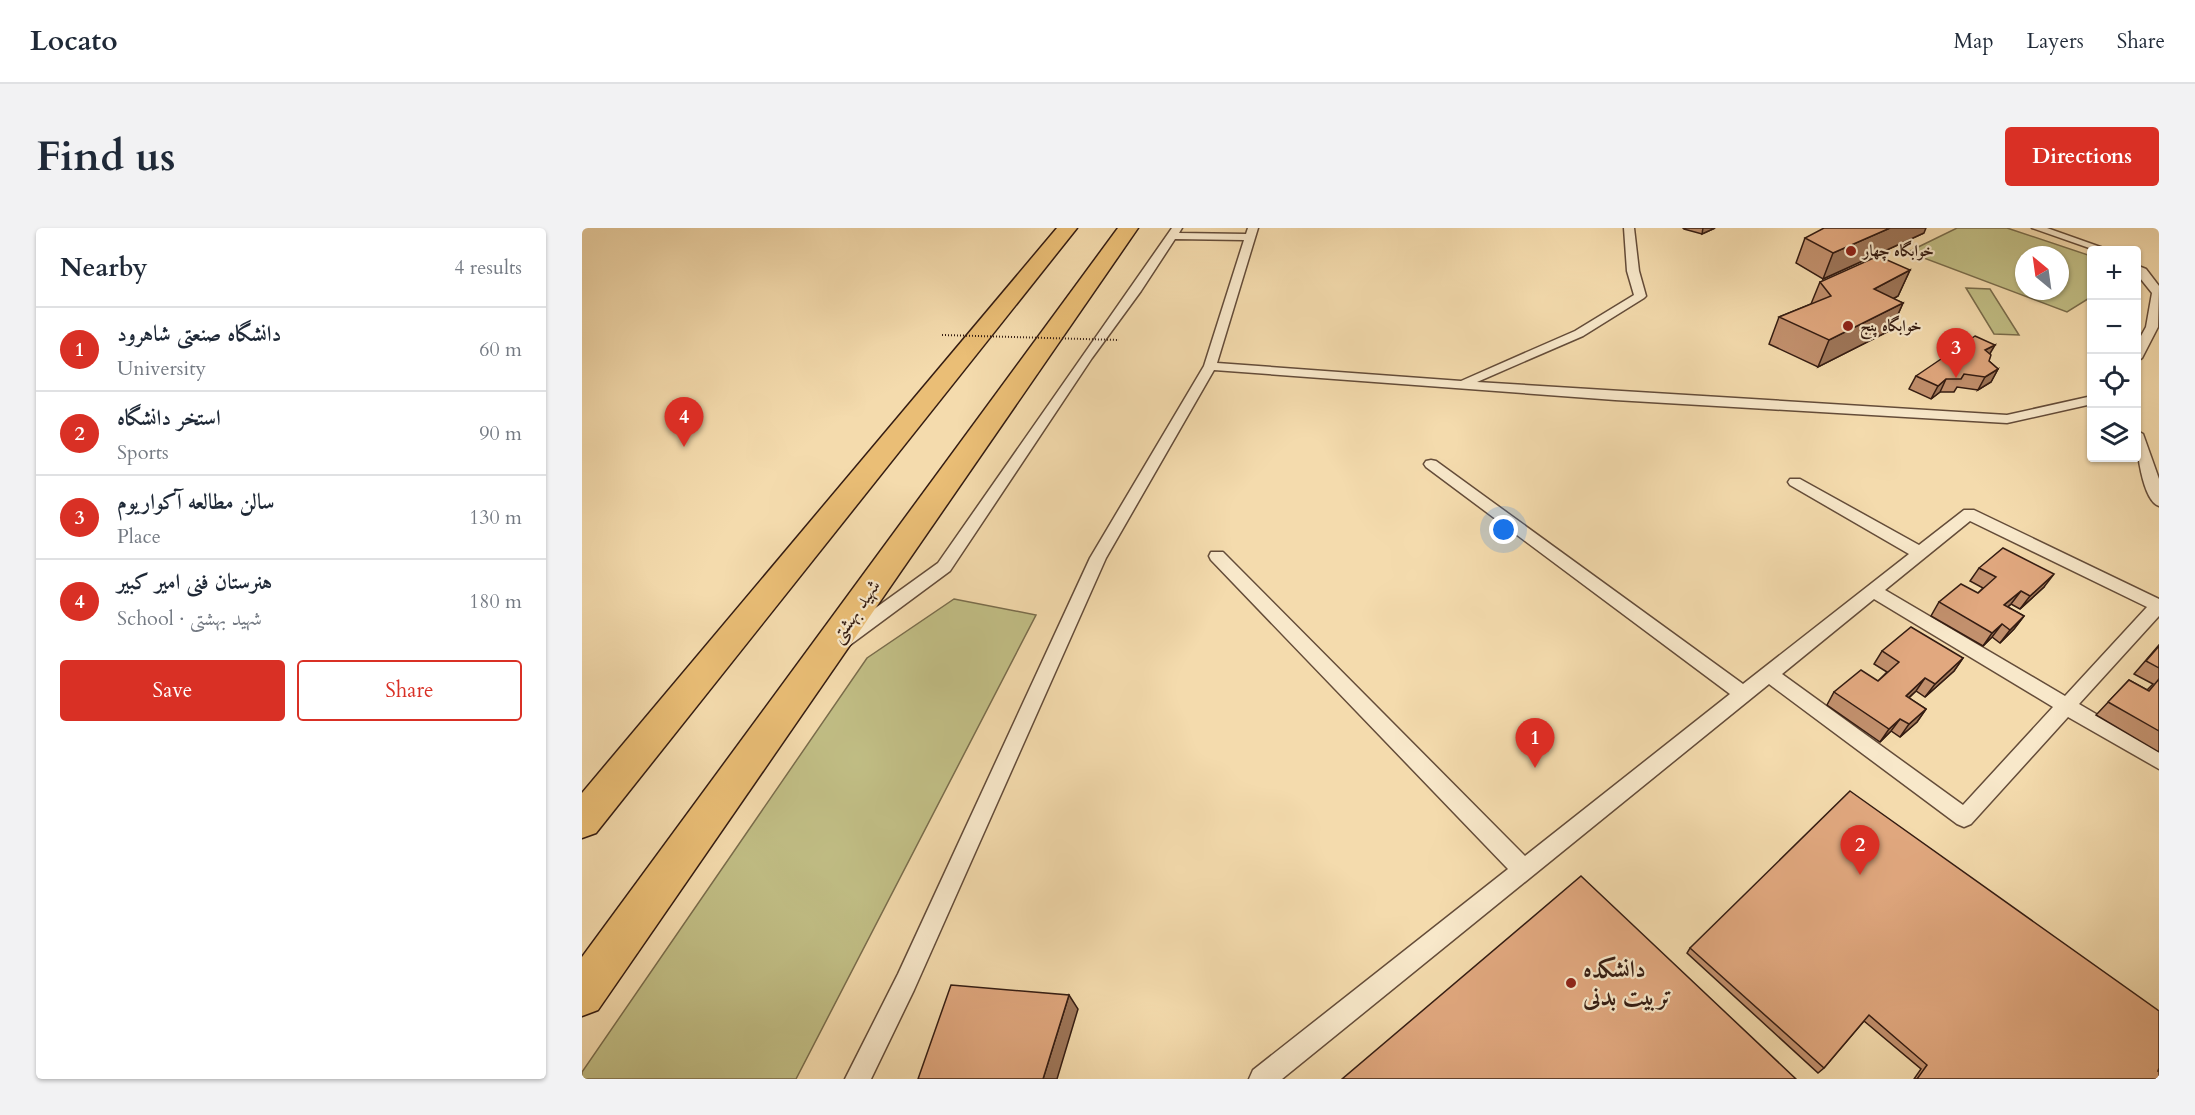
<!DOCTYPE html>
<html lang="en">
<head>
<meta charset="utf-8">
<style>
  body { margin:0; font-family:Cardo,Amiri,serif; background:#f2f2f3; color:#1f2937 }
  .controls { position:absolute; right:18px; top:18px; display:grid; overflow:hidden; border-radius:6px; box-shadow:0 2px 4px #0004 }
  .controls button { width:54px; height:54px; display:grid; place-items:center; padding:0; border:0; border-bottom:2px solid #e0e1e3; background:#fff; color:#1f2937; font:30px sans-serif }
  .compass { position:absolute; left:1433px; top:18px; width:54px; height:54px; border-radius:50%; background:#fff; box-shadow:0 2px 4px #0004; rotate:331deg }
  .you { position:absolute; left:922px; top:302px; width:21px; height:21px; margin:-15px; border:4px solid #fff; border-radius:50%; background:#1a73e8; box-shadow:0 0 0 9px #1a73e833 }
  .badge { display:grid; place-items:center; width:39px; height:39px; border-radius:50%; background:#d93025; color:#fff; font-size:20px; font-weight:700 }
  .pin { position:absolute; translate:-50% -50px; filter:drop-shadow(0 2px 3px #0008) }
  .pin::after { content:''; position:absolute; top:32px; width:21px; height:18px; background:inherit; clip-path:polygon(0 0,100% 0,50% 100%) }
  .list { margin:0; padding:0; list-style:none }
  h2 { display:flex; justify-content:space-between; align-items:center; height:78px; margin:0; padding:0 24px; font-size:26px }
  h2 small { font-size:20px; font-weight:400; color:#747a83 }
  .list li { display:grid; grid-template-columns:39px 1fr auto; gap:18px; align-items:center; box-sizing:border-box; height:84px; padding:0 24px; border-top:2px solid #e0e1e3 }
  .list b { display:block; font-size:22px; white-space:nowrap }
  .list p { margin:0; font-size:20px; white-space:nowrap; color:#747a83 }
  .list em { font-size:20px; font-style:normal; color:#747a83 }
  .actions { display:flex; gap:12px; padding:18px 24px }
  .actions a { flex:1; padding:14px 0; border:2px solid #d93025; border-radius:6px; text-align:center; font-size:21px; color:#d93025 }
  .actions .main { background:#d93025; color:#fff }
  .icon { flex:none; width:33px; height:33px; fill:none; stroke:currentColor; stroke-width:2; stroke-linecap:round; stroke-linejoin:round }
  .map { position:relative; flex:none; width:1577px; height:851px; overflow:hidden; border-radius:6px }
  header { display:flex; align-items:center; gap:36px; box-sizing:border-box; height:84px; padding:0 30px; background:#fff; border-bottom:2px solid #e0e1e3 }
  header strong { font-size:28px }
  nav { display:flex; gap:33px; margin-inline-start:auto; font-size:21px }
  .intro { display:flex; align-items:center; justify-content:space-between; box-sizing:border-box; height:144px; padding:0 36px }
  h1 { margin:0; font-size:42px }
  .button { padding:15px 27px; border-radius:6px; background:#d93025; color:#fff; font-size:21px; font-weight:700 }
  main { display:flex; gap:36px; padding:0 36px }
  aside { flex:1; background:#fff; border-radius:6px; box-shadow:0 2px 4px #0004 }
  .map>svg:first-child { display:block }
  .green { fill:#c1be85; stroke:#7a6d4c; stroke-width:1.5; fill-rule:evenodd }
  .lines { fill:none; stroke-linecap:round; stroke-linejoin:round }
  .service-casing { stroke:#644c39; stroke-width:3 }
  .trunk-casing { stroke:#341c12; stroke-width:3 }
  .service { fill:#f8e8ca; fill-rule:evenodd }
  .trunk { fill:#eabe76; fill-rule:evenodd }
  .path-bridge { stroke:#341c12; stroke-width:2; stroke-dasharray:1 2; stroke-linecap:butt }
  .wall { fill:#c2906d; stroke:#341c12; stroke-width:1.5 }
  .shaded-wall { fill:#9e7659; stroke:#341c12; stroke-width:1.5 }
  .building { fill:#e1a87f; stroke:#341c12; stroke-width:1.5 }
  .poi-dot { fill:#8f2418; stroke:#f8e8ca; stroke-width:2 }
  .labels { text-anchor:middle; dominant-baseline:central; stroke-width:4.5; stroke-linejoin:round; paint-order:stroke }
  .far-poi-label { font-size:16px; font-weight:bold; fill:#341c12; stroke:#f8e8ca; text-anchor:start }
  .street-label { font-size:20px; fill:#341c12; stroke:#f8e8ca }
  .near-poi-label { font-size:24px; font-weight:bold; fill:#341c12; stroke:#f8e8ca; text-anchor:start }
</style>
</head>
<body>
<header>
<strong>Locato</strong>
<nav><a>Map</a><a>Layers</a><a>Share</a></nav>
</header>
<div class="intro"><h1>Find us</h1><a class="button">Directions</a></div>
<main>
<aside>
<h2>Nearby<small>4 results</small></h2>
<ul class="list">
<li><span class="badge">1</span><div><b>دانشگاه صنعتی شاهرود</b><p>University</p></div><em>60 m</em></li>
<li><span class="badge">2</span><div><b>استخر دانشگاه</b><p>Sports</p></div><em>90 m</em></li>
<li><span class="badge">3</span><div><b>سالن مطالعه آکواریوم</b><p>Place</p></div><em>130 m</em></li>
<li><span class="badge">4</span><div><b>هنرستان فنی امیر کبیر</b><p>School · شهید بهشتی</p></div><em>180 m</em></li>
</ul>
<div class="actions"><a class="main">Save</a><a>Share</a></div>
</aside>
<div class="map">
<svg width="1577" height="851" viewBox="0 0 1577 851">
  <rect width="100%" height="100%" fill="#f4dbad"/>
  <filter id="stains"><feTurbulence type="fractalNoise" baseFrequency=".00333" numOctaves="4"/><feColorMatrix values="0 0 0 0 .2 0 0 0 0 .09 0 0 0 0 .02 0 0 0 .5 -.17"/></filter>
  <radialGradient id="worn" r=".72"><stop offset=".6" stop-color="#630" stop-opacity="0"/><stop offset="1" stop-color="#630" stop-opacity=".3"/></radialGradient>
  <g class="green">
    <path d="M 1375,0 L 1425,0 L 1509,28 L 1509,69 L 1485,84 L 1326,24 ZM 1442,27 L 1478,27 L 1478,63 L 1442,63 Z"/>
    <polygon points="1384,60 1408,61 1437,107 1412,106"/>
    <polygon points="372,371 454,387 214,851 0,851 0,844 285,430"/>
  </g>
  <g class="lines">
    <defs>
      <g id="service">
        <polygon points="590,0 600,0 597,5 664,6 666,0 676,0 635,135 879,153 993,103 1052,67 1045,43 1042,0 1052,0 1057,43 1064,68 1062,70 1001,108 895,154 1425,187 1510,168 1510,176 1425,195 1033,172 632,142 524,330 332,762 289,851 263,851 316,746 508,330 622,138 662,12 593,11 559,63 510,130 368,343 268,417 262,419 256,417 253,412 256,407 356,335"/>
        <polygon points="1450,0 1465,0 1527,22 1513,22"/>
        <polygon points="1554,37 1564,41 1577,58 1576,99 1560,130 1554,134 1554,117 1564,99 1570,65 1554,45"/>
        <path d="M 1554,202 L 1561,206 L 1577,251 L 1577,278 C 1560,273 1554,218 1554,202 Z"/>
        <path d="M 849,232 L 854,233 L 1161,456 L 1327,326 L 1208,257 L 1206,254 L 1208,251 L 1218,251 L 1337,317 L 1382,282 L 1392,282 L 1577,371 L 1577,388 L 1497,476 L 1577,523 L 1577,541 L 1486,489 L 1389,596 L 1382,599 L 1375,596 L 1187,456 L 700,851 L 667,851 L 671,842 L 926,641 L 629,332 L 627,328 L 629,324 L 641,324 L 943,628 L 1148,466 L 844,239 L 842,236 L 844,233 ZM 1388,293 L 1565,379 L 1483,468 L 1303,362 ZM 1292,371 L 1471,479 L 1381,577 L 1200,446 Z"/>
      </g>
      <g id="trunk">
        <polygon points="475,0 495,0 14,605 0,610 0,565"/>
        <polygon points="536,0 556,0 16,782 0,788 0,729"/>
      </g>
    </defs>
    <use href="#service" class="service-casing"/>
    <use href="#trunk" class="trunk-casing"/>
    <use href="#service" class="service"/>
    <use href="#trunk" class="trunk"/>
    <polyline class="path-bridge" points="360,107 537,112"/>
  </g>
  <g class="wall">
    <polygon points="1101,0 1133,0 1120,6 1102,1"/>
    <polygon points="1342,5 1241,51 1214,35 1223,10"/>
    <polygon points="1328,42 1316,68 1311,71 1321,75 1309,102 1236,139 1187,116 1197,89 1229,76 1238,54"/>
    <polygon points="1408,126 1407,133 1416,141 1409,154 1396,162 1375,159 1372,164 1358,164 1349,171 1327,161 1334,148"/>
    <polygon points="1397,340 1462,359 1438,381 1429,376 1426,379 1442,388 1432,401 1418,415 1410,409 1401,418 1349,388 1357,374 1396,365 1401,360 1388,353"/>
    <polygon points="1577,417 1577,524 1514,487 1547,452 1565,462 1571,456 1552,446"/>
    <polygon points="1300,423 1381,430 1372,443 1343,469 1334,463 1327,470 1344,481 1335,494 1318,509 1309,503 1298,514 1245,477 1252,464 1296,453 1305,444 1292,436"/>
    <polygon points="1108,720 1576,843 1577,851 1332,851 1339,841 1282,793 1242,840 1236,845 1105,725"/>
  </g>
  <g class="shaded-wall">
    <polygon points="1121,0 1133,0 1120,6"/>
    <polygon points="1308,0 1344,0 1342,5 1241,51 1251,25"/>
    <polygon points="1328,42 1316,68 1280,88 1292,61"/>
    <polygon points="1321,75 1309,102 1236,139 1247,112"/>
    <polygon points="1413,117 1406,129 1403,122"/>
    <polygon points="1416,141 1409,154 1396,162 1403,149"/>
    <polygon points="1364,151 1358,164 1349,171 1356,158"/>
    <polygon points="1472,346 1462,359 1438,381 1448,368"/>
    <polygon points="1439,363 1429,376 1413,390 1422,377"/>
    <polygon points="1442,388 1432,401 1418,415 1428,402"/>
    <polygon points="1420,396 1410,409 1401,418 1410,405"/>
    <polygon points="1381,430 1372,443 1343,469 1353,456"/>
    <polygon points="1343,450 1334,463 1315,480 1324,468"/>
    <polygon points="1344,481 1335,494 1318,509 1327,496"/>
    <polygon points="1318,491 1309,503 1298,514 1307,501"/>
    <polygon points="487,767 496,781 475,851 461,851"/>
  </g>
  <g class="building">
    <polygon points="1242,0 1308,0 1251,25 1223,10"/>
    <polygon points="1296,28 1328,42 1292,61 1321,75 1247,112 1197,89 1249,68 1238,54"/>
    <polygon points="1393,108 1413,117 1403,122 1409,127 1407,133 1416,141 1403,149 1382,146 1379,151 1364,151 1356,158 1334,148"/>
    <polygon points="1421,320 1472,346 1448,368 1439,363 1422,377 1442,388 1428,402 1420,396 1410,405 1357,374 1379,356 1396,365 1414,349 1397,340"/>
    <polygon points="1329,399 1381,430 1353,456 1343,450 1324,468 1344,481 1327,496 1318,491 1307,501 1252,464 1279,442 1296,453 1317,434 1300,423"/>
    <polygon points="1577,418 1577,440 1564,433"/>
    <polygon points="1577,451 1577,503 1526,474 1547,452 1567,463"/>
    <polygon points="1268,563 1577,783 1577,840 1576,843 1577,843 1577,851 1335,851 1345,837 1287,787 1242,840 1108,720"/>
    <polygon points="999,648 1214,851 760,851"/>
    <polygon points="369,757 487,767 461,851 336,851"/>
  </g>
  <g class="poi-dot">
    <circle cx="1269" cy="23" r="6"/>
    <circle cx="1266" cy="98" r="6"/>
    <circle cx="989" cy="755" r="6"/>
  </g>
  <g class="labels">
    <g class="far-poi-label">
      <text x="1281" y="23">خوابگاه چهار</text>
      <text x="1278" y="98">خوابگاه پنج</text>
    </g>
    <g class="street-label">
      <text transform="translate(273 383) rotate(-55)">شهید بهشتی</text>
    </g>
    <g class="near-poi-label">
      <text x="1001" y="741">دانشکده<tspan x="1001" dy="28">تربیت بدنی</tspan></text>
    </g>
  </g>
  <rect width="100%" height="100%" filter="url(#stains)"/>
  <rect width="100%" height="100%" fill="url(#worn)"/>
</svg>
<div class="controls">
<button>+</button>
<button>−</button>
<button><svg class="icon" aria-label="locate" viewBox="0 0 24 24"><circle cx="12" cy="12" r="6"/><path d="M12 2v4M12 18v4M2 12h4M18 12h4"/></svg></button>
<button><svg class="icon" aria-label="layers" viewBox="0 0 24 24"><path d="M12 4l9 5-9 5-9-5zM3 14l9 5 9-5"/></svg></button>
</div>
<svg class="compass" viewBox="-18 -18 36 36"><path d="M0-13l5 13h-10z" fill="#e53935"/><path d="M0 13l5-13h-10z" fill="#747a83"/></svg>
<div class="you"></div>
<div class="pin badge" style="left:953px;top:540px">1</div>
<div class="pin badge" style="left:1278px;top:647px">2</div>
<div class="pin badge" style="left:1374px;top:150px">3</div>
<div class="pin badge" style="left:102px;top:219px">4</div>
</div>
</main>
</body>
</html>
